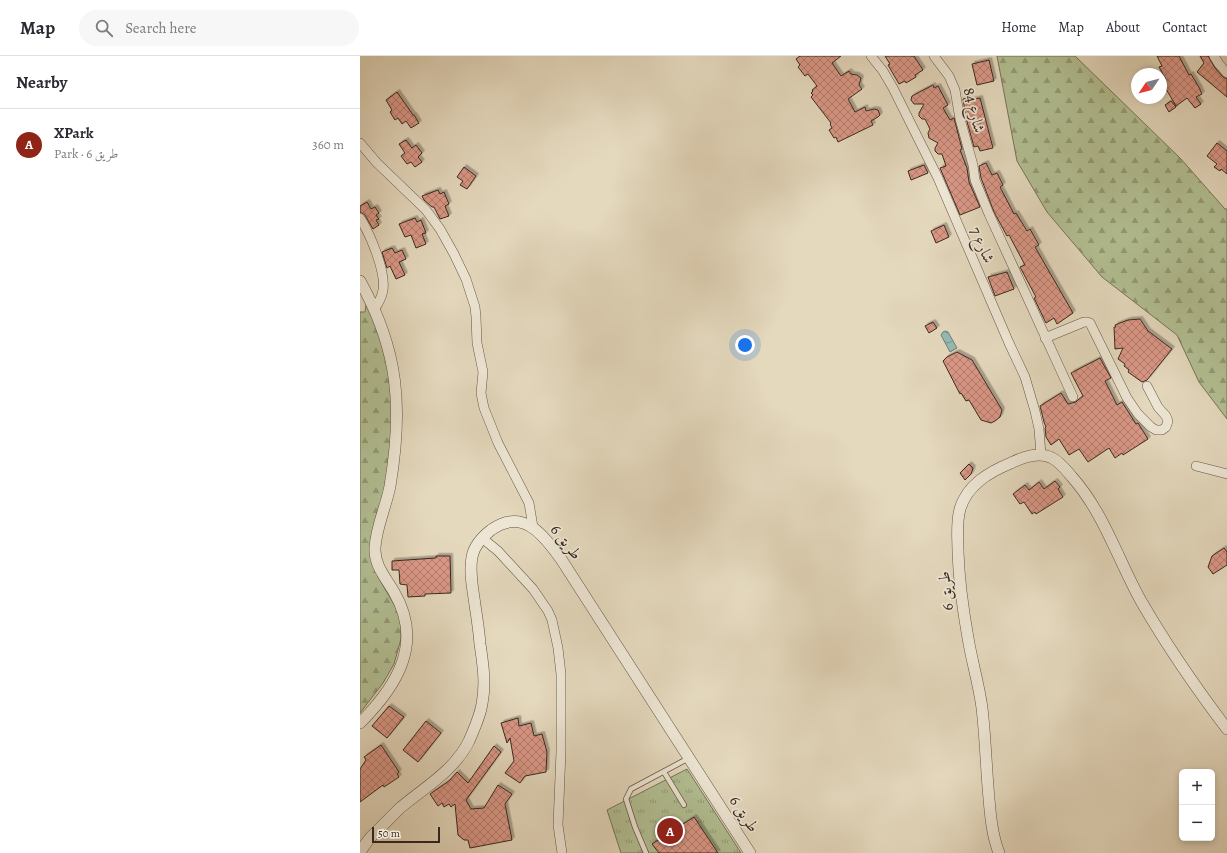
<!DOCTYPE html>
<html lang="en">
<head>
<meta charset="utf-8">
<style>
  body { margin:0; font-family:Alegreya,Amiri,serif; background:#f7f7f7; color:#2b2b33 }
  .controls { position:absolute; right:12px; bottom:12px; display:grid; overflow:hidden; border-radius:6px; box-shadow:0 2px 6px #0003 }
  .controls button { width:36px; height:36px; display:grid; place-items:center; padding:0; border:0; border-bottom:1px solid #e1e1e2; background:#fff; color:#2b2b33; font:20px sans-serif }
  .compass { position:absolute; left:771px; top:12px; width:36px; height:36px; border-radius:50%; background:#fff; box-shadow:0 2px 6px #0003; rotate:235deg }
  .scale { position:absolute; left:12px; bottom:10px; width:68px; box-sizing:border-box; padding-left:4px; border:2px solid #3a281f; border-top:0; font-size:11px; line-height:14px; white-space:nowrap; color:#3a281f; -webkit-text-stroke:3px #ede6d4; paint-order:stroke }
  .you { position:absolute; left:385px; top:289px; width:14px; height:14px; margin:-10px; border:3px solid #fff; border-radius:50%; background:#1a73e8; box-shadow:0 0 0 6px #1a73e833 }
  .badge { display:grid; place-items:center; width:26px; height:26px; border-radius:50%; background:#8f2418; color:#fff; font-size:13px; font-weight:700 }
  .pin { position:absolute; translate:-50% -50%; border:2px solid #fff; box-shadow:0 1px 4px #0006 }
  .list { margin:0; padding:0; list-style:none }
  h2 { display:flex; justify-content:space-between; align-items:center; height:52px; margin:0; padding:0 16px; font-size:17px }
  h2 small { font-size:13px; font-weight:400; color:#7c7c81 }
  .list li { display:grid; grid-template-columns:26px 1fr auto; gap:12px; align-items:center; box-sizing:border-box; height:72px; padding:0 16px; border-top:1px solid #e1e1e2 }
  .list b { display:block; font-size:15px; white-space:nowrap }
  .list p { margin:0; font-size:13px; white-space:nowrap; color:#7c7c81 }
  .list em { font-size:13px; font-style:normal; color:#7c7c81 }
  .icon { flex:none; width:22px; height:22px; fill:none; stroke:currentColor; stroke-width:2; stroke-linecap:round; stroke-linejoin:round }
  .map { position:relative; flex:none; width:867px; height:797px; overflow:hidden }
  header { display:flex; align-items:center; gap:24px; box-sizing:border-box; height:56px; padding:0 20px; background:#fff; border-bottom:1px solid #e1e1e2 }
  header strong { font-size:19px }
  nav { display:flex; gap:22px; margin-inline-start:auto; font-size:14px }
  .search { width:280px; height:36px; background:#f7f7f7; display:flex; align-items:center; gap:10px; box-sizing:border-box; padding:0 14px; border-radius:22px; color:#7c7c81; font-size:15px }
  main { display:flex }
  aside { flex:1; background:#fff }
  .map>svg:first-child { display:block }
  .forest { fill:url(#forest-firs); stroke:#767459 }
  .park { fill:url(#park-tufts); stroke:#767459 }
  .water { fill:url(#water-waves); stroke:#718077 }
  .building { fill:url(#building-cross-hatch); stroke:#3a281f; filter:url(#shadow) }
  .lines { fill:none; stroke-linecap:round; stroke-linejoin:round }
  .service-casing { stroke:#645446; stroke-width:6 }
  .minor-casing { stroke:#645446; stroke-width:10 }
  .tertiary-casing { stroke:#645446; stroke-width:12 }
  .service { stroke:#ede6d4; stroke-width:4.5 }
  .minor { stroke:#ede6d4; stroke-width:9 }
  .tertiary { stroke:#ede6d4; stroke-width:11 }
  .labels { text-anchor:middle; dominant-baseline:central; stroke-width:3.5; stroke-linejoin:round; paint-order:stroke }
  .street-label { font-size:16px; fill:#3a281f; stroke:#ede6d4 }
</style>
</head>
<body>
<header>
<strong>Map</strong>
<div class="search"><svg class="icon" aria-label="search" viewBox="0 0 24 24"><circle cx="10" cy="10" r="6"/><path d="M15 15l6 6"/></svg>Search here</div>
<nav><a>Home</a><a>Map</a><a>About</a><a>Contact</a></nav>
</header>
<main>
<aside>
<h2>Nearby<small></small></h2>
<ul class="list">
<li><span class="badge">A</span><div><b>XPark</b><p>Park · طريق 6</p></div><em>360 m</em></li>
</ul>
</aside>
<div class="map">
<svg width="867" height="797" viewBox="0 0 867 797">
  <defs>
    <pattern id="forest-firs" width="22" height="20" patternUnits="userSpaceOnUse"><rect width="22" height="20" fill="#b2bf93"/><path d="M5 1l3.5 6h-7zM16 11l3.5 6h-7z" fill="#929b77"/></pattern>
    <pattern id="park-tufts" width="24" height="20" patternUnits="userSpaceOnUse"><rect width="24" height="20" fill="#b2bf93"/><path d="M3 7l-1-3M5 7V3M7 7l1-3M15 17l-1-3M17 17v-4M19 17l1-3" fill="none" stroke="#929b77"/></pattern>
    <pattern id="water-waves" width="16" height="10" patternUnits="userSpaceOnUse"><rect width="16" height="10" fill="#95bab2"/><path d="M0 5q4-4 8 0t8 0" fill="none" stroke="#7b9790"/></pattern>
    <pattern id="building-cross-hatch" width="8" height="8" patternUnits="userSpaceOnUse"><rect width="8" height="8" fill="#da9786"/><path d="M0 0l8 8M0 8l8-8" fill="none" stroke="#b27b6d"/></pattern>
    <filter id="shadow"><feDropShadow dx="2.5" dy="-2.5" stdDeviation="0" flood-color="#0004"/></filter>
  </defs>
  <rect width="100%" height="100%" fill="#e4d8bd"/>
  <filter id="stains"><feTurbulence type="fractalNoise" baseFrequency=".005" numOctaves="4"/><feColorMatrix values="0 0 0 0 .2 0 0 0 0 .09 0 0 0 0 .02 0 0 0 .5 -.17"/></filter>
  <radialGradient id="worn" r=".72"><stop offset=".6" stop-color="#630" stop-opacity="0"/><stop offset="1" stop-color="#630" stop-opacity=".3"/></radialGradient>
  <g class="forest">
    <polygon points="637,0 715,0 821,103 865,153 867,153 867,363 839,326 817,279 742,221 687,156 657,105"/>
    <polygon points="6,249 14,261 30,315 32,367 26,433 12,478 18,521 39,557 41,570 41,583 34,608 23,627 0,657 0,256 5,256"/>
  </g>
  <polygon class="park" points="327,713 381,797 261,797 247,754"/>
  <polygon class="water" points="585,275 588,276 597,292 590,296 581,279 583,276"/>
  <g class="building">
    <polygon points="440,0 481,0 472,7 481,20 489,15 491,18 497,19 501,22 499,29 502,33 488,43 495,56 505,51 506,55 514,53 518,54 520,59 518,61 511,65 513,69 478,86 476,81 474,82 469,74 472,72 470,68 471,67 451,41 453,39 451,37 453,35 452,34 457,30 448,18 445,20 438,11 440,9 436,3"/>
    <polygon points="525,0 554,0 563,14 555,19 556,21 546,27 545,25 539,28 528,9 530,8"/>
    <polygon points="797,0 819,0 829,19 831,18 840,33 840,34 842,38 836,41 841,48 835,52 827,42 816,50 802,26 806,24 799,11 802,10"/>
    <polygon points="840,0 848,0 855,12 863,21 867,23 867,41 837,16 844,7"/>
    <polygon points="629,4 634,25 617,29 612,8"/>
    <polygon points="573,29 574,32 578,30 588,49 583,52 590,64 594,62 602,93 600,94 607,112 609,126 620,151 600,159 580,112 586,110 582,98 578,98 575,95 575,92 578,87 569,82 568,77 570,73 565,63 562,63 559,60 559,57 564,48 554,48 551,44 552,40"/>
    <polygon points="37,36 53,59 54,59 59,67 51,72 46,65 42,68 38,62 35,64 30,56 32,54 26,44"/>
    <polygon points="608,42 608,45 620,42 633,92 620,95 618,90 614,91 606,62 603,43"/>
    <polygon points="811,45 816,51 809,56 805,49"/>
    <polygon points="46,84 52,92 56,89 62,97 58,101 62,106 55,111 51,106 47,108 41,100 45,97 39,88"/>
    <polygon points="857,87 867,95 867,118 861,113 860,115 854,111 857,108 847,100"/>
    <polygon points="626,107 632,119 637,117 643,129 640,131 654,158 656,157 667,175 670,173 679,189 675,191 713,257 697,268 694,262 686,267 684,263 674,242 676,241 660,211 665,209 649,179 647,180 634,156 621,122 619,110"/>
    <polygon points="564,109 568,117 551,124 548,115"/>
    <polygon points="104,111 116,120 107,133 100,129 103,125 97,121"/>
    <polygon points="78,134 80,138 84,136 89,148 85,150 89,160 80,163 74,151 72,151 64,144 62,140"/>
    <polygon points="7,146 11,153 15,151 19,157 16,159 19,163 16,164 19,169 13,173 5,159 0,156 0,150"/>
    <polygon points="55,162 57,166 61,164 66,177 62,178 66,188 56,192 51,179 45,181 39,168"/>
    <polygon points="584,169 589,181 576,187 571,175"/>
    <polygon points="32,192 35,197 42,194 46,203 39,206 45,219 36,223 30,210 27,212 22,196"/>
    <polygon points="647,216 654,233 635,240 628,221"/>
    <polygon points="780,263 788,275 812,293 787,324 782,326 768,316 769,314 764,310 765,308 758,303 763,292 755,293 754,271 756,271 755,269 768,264"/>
    <polygon points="573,266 577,272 569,277 565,270"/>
    <polygon points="597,296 612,304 642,354 640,361 635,365 631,367 621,364 609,344 606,345 601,337 600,338 583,305 587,301"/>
    <polygon points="740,302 751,322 745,325 757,349 762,346 776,368 778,367 788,383 763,399 762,397 755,402 749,392 728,406 719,393 709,399 699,383 691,389 686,381 685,372 686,371 684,366 680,350 701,337 708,348 716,346 719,343 723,340 711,317"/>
    <polygon points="609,408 613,412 611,418 605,424 600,417"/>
    <polygon points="695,425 700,431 698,433 703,441 676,458 675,456 672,458 664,446 660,448 653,438 665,429 669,434 679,426 684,433"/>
    <polygon points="864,492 867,496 867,509 853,518 848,511 852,500"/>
    <polygon points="76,500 90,500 91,537 65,538 65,540 48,541 47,529 40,528 39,514 32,514 32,505 76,502"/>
    <polygon points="29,650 44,661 27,682 12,670"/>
    <polygon points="158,662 159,670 171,667 174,680 182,678 187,696 186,716 165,720 160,727 145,717 154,705 150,682 147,687 141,667"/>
    <polygon points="66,665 81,677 58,706 43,694"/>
    <polygon points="21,689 39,716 37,718 39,721 24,731 23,729 0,746 0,713 6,704 4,701"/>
    <polygon points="134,690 141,696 106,744 111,753 124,752 138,729 152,738 145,748 152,784 110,792 108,784 104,784 98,779 95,748 91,751 89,748 84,751 82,747 78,750 70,738 89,725 97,716 108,727"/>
    <polygon points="334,761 358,797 299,797 292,788"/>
  </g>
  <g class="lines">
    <defs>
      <g id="service">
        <polyline points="304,716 324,749"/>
        <polyline points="286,797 275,771 266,743 271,733 329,702"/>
      </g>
      <g id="minor">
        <polyline points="511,0 523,15 533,32 578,122 649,287 665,321 675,355 679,373 681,399"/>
        <polyline points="574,0 589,20 595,34 600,63 613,109 615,124 629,158 713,341"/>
        <polyline points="854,0 859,8 867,17"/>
        <polyline points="0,87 17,107 66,154 80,173 94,198 106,223 115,251 116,261 117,287 123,316 121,337 124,352 138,387 169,447 173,471"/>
        <path d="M 0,162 C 10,178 26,215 23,234 C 22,241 18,248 14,254"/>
        <polyline points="685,282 724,266 727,266 730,267 767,342 778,358 791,371 796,374 802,374 806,371 808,365 806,360 798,351 787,330"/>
        <polyline points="836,410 867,418"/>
        <polyline points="122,482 138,495 173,533 188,555 192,564 198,592 201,618 201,696 198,769 202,797"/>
      </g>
      <g id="tertiary">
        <path d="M 0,225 C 39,295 43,352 30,430 C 26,451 16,471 15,492 C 14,509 26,522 34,536 C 64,587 37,630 0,667"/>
        <path d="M 0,797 C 5,787 11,780 19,773 C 26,766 33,759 40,752 C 64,732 95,714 109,685 C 114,673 120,661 122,648 C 126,628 123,608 120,588 C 119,575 117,562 115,549 C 113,533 109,517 112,501 C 114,490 122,481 131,474 C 163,451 183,479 201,503 L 390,797"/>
        <path d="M 639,797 C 631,776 630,754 628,731 C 626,705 625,678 622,652 C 619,629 612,606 608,582 C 603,554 599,525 598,496 C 598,482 596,467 600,453 C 607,429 629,416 651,407 C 663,401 679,395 692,402 C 700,406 706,414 712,421 C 744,457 758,504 781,545 C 807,590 836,632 867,673"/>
      </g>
    </defs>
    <use href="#service" class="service-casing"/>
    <use href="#minor" class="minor-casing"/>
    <use href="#tertiary" class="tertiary-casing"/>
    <use href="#service" class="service"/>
    <use href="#minor" class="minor"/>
    <use href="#tertiary" class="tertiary"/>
  </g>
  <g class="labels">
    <g class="street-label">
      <text transform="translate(614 54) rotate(76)">شارع 84</text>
      <text transform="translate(622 189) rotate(66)">شارع 7</text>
      <text transform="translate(206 486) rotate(52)">طريق 6</text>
      <text transform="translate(586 535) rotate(-96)">طريق 6</text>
      <text transform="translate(384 758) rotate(57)">طريق 6</text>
    </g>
  </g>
  <rect width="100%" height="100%" filter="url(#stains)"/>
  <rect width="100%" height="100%" fill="url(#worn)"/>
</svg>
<div class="controls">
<button>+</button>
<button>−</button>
</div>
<svg class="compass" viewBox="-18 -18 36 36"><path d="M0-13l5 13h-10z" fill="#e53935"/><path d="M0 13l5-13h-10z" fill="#7c7c81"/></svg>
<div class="scale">50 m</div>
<div class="you"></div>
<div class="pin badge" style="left:310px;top:775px">A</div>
</div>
</main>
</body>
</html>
